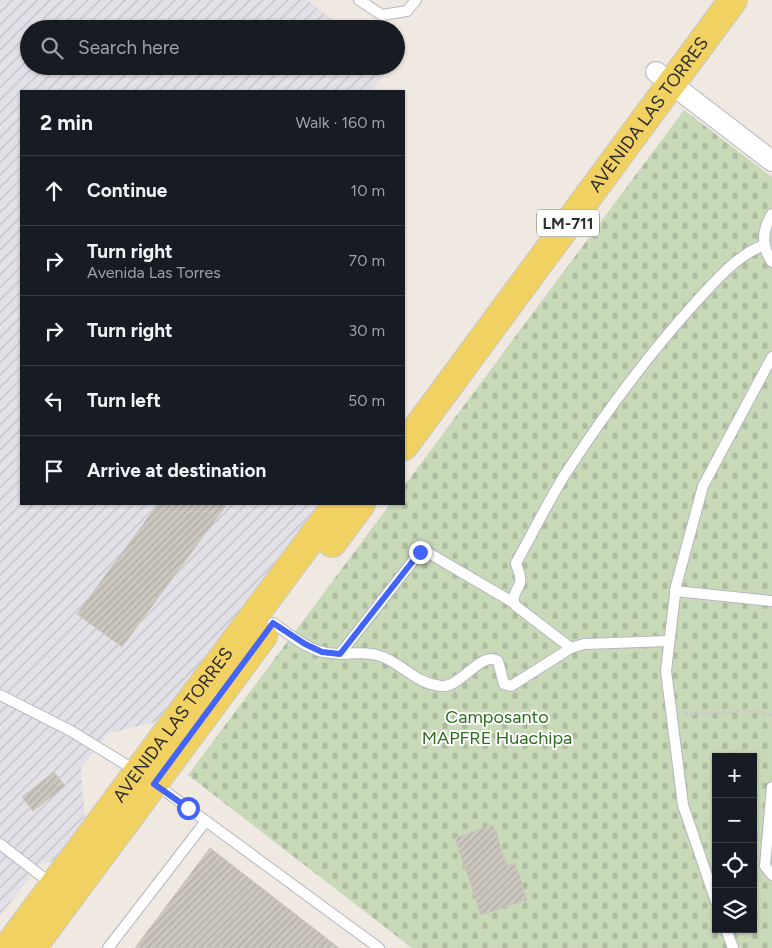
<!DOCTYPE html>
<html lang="en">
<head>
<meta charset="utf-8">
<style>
  body { margin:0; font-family:Figtree,sans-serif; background:#242831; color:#f1f3f6 }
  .controls { position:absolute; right:15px; bottom:15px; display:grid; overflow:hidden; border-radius:0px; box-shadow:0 1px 4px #0004 }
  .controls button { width:45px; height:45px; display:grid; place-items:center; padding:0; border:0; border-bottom:1px solid #363941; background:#171b24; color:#f1f3f6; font:25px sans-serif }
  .stop { position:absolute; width:15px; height:15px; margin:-11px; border:4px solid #4264fb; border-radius:50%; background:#fff }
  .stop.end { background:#4264fb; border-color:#fff; box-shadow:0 1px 5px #0008 }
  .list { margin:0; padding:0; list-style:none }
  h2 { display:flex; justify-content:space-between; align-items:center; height:65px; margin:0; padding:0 20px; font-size:21px }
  h2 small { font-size:16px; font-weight:400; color:#9ea1a6 }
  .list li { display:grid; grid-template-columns:32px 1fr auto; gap:15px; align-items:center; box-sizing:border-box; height:70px; padding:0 20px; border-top:1px solid #363941 }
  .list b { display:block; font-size:19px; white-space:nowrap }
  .list p { margin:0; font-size:16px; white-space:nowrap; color:#9ea1a6 }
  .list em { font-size:16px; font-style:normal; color:#9ea1a6 }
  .icon { flex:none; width:28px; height:28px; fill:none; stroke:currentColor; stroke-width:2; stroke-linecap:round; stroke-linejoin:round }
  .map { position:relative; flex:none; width:772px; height:948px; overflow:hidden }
  .search { position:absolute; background:#171b24; box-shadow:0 1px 4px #0004; left:20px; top:20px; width:385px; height:55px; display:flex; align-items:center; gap:12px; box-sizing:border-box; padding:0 18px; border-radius:28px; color:#9ea1a6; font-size:19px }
  .panel { position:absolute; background:#171b24; box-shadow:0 1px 4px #0004; left:20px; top:90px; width:385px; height:415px; border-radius:0px }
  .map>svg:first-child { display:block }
  .industrial { fill:url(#industrial-furrows) }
  .cemetery { fill:url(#cemetery-stones); fill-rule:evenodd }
  .building { fill:url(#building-hatch); stroke:#cbc5ba }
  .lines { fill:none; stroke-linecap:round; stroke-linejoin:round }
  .lane-casing { stroke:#b4b7c1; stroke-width:12 }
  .street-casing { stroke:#b4b7c1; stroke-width:22 }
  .primary-casing { stroke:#c9c9c9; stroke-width:30 }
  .path { stroke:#c9c9c9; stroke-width:3; stroke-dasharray:4 2.5; stroke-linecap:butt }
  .lane { stroke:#fff; stroke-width:10 }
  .street { stroke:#fff; stroke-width:20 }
  .primary { stroke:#f2d163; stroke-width:28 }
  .route { stroke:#4264fb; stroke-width:6 }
  .labels { text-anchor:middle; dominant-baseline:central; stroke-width:4; stroke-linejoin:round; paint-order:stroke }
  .shield { fill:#fff; stroke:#6d6d6d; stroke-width:1 }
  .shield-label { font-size:16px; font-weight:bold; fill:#2e2e2e }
  .street-label { font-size:18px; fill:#2e2e2e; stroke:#fff }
  .park-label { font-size:18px; fill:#2c6e1b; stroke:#fff }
</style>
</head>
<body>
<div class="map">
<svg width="772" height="948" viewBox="0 0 772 948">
  <defs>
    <pattern id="industrial-furrows" width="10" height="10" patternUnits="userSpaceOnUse" patternTransform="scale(1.25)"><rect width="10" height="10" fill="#e3e1e8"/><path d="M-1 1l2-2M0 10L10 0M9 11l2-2" fill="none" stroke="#c3c1c7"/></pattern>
    <pattern id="cemetery-stones" width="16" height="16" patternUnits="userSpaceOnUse" patternTransform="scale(1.25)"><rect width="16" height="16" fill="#c8d9b8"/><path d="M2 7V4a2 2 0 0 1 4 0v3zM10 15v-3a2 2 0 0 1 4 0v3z" fill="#acbb9e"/></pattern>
    <pattern id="building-hatch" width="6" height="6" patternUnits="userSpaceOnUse" patternTransform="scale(1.25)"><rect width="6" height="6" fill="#cbc7bf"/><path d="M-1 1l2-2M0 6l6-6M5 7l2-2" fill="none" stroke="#afaba4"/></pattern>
  </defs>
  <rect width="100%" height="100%" fill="#efe9e1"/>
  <polygon class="industrial" points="0,0 308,0 344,29 29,29 29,66 392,66 371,91 21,91 21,504 323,504 156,722 109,733 81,768 85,822 54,861 40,864 0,916"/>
  <path class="cemetery" d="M 684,110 L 772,177 L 772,948 L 412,948 L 188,775 L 390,504 L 404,504 L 404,486 ZM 716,757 L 753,757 L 753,929 L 716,929 Z"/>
  <g class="building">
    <polygon points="158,504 227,504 122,647 77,614"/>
    <polygon points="54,772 65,786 33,811 22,797"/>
    <polygon points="493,825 507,866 515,863 527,900 481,915 455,838"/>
    <polygon points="210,848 339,948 135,948"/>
  </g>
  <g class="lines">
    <defs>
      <g id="lane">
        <polyline points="359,0 382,15 407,11 416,0"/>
        <path d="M 772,214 C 762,230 761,246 772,262"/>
        <polyline points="675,591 772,601"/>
        <path d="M 273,623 C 288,633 305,648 323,652 C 343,657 364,649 383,657 C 405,666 415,683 441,686 C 461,688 481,650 498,661 L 504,684 L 511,686 L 571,648 L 584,644 L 669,641"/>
        <path d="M 571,648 L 516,606 C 510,598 517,591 520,583 C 522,575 517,570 516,563 C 532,534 547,504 564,476 C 603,416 647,356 695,303 C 715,281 736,256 764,245"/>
        <polyline points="340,654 420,552 427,552 514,603"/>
        <polyline points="0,695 71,731 138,772"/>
        <polyline points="154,783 379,948"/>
        <polyline points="772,787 765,866 772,875"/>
        <polyline points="0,844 53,885"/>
        <polyline points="716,902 683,805 666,671 676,586 703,486 772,357"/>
        <polyline points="726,929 733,948"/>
        <polyline points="108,948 206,821"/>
      </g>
      <polyline id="street" points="656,72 772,161"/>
      <g id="primary">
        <path id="s1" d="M 404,446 L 733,0"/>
        <polyline points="332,543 361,504"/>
        <path id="s2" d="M 7,948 L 337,504"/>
        <polyline points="32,948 263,636"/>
      </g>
    </defs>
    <use href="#lane" class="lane-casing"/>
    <use href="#street" class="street-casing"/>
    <use href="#primary" class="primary-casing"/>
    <polyline class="path" points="684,714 757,711 772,715"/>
    <use href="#lane" class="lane"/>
    <use href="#street" class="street"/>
    <use href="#primary" class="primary"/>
  </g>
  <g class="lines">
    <polyline class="route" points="188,808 154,784 273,623 305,644 322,652 340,654 420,552"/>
  </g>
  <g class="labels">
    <rect class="shield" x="537" y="209.5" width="62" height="27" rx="4"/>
    <g class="shield-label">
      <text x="568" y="223">LM-711</text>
    </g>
    <g class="street-label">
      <text stroke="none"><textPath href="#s1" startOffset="412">AVENIDA LAS TORRES</textPath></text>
      <text stroke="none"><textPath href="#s2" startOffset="278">AVENIDA LAS TORRES</textPath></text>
    </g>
    <g class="park-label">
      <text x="497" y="717">Camposanto<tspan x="497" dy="21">MAPFRE Huachipa</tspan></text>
    </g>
  </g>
</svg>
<div class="controls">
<button>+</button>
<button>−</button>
<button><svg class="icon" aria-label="locate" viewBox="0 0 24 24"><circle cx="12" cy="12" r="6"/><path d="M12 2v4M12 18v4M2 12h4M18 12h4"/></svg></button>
<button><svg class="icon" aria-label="layers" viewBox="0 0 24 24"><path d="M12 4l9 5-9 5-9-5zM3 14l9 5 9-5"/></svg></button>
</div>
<div class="stop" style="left:188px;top:808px"></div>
<div class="stop end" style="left:420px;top:552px"></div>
<div class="search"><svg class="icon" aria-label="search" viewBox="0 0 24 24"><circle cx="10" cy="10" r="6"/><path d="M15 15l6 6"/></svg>Search here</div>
<section class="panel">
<h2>2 min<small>Walk · 160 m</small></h2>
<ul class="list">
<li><svg class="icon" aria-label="ahead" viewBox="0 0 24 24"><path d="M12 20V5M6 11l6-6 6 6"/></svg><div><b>Continue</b></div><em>10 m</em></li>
<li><svg class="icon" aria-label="right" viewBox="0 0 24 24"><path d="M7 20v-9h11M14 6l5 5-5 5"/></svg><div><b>Turn right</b><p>Avenida Las Torres</p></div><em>70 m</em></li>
<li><svg class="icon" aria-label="right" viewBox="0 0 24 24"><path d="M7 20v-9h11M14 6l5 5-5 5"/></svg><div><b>Turn right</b></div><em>30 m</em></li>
<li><svg class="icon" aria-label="left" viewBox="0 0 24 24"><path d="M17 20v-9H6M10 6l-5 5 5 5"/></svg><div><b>Turn left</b></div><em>50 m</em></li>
<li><svg class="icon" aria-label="arrive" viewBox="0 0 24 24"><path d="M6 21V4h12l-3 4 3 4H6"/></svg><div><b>Arrive at destination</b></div></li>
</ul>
</section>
</div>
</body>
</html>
